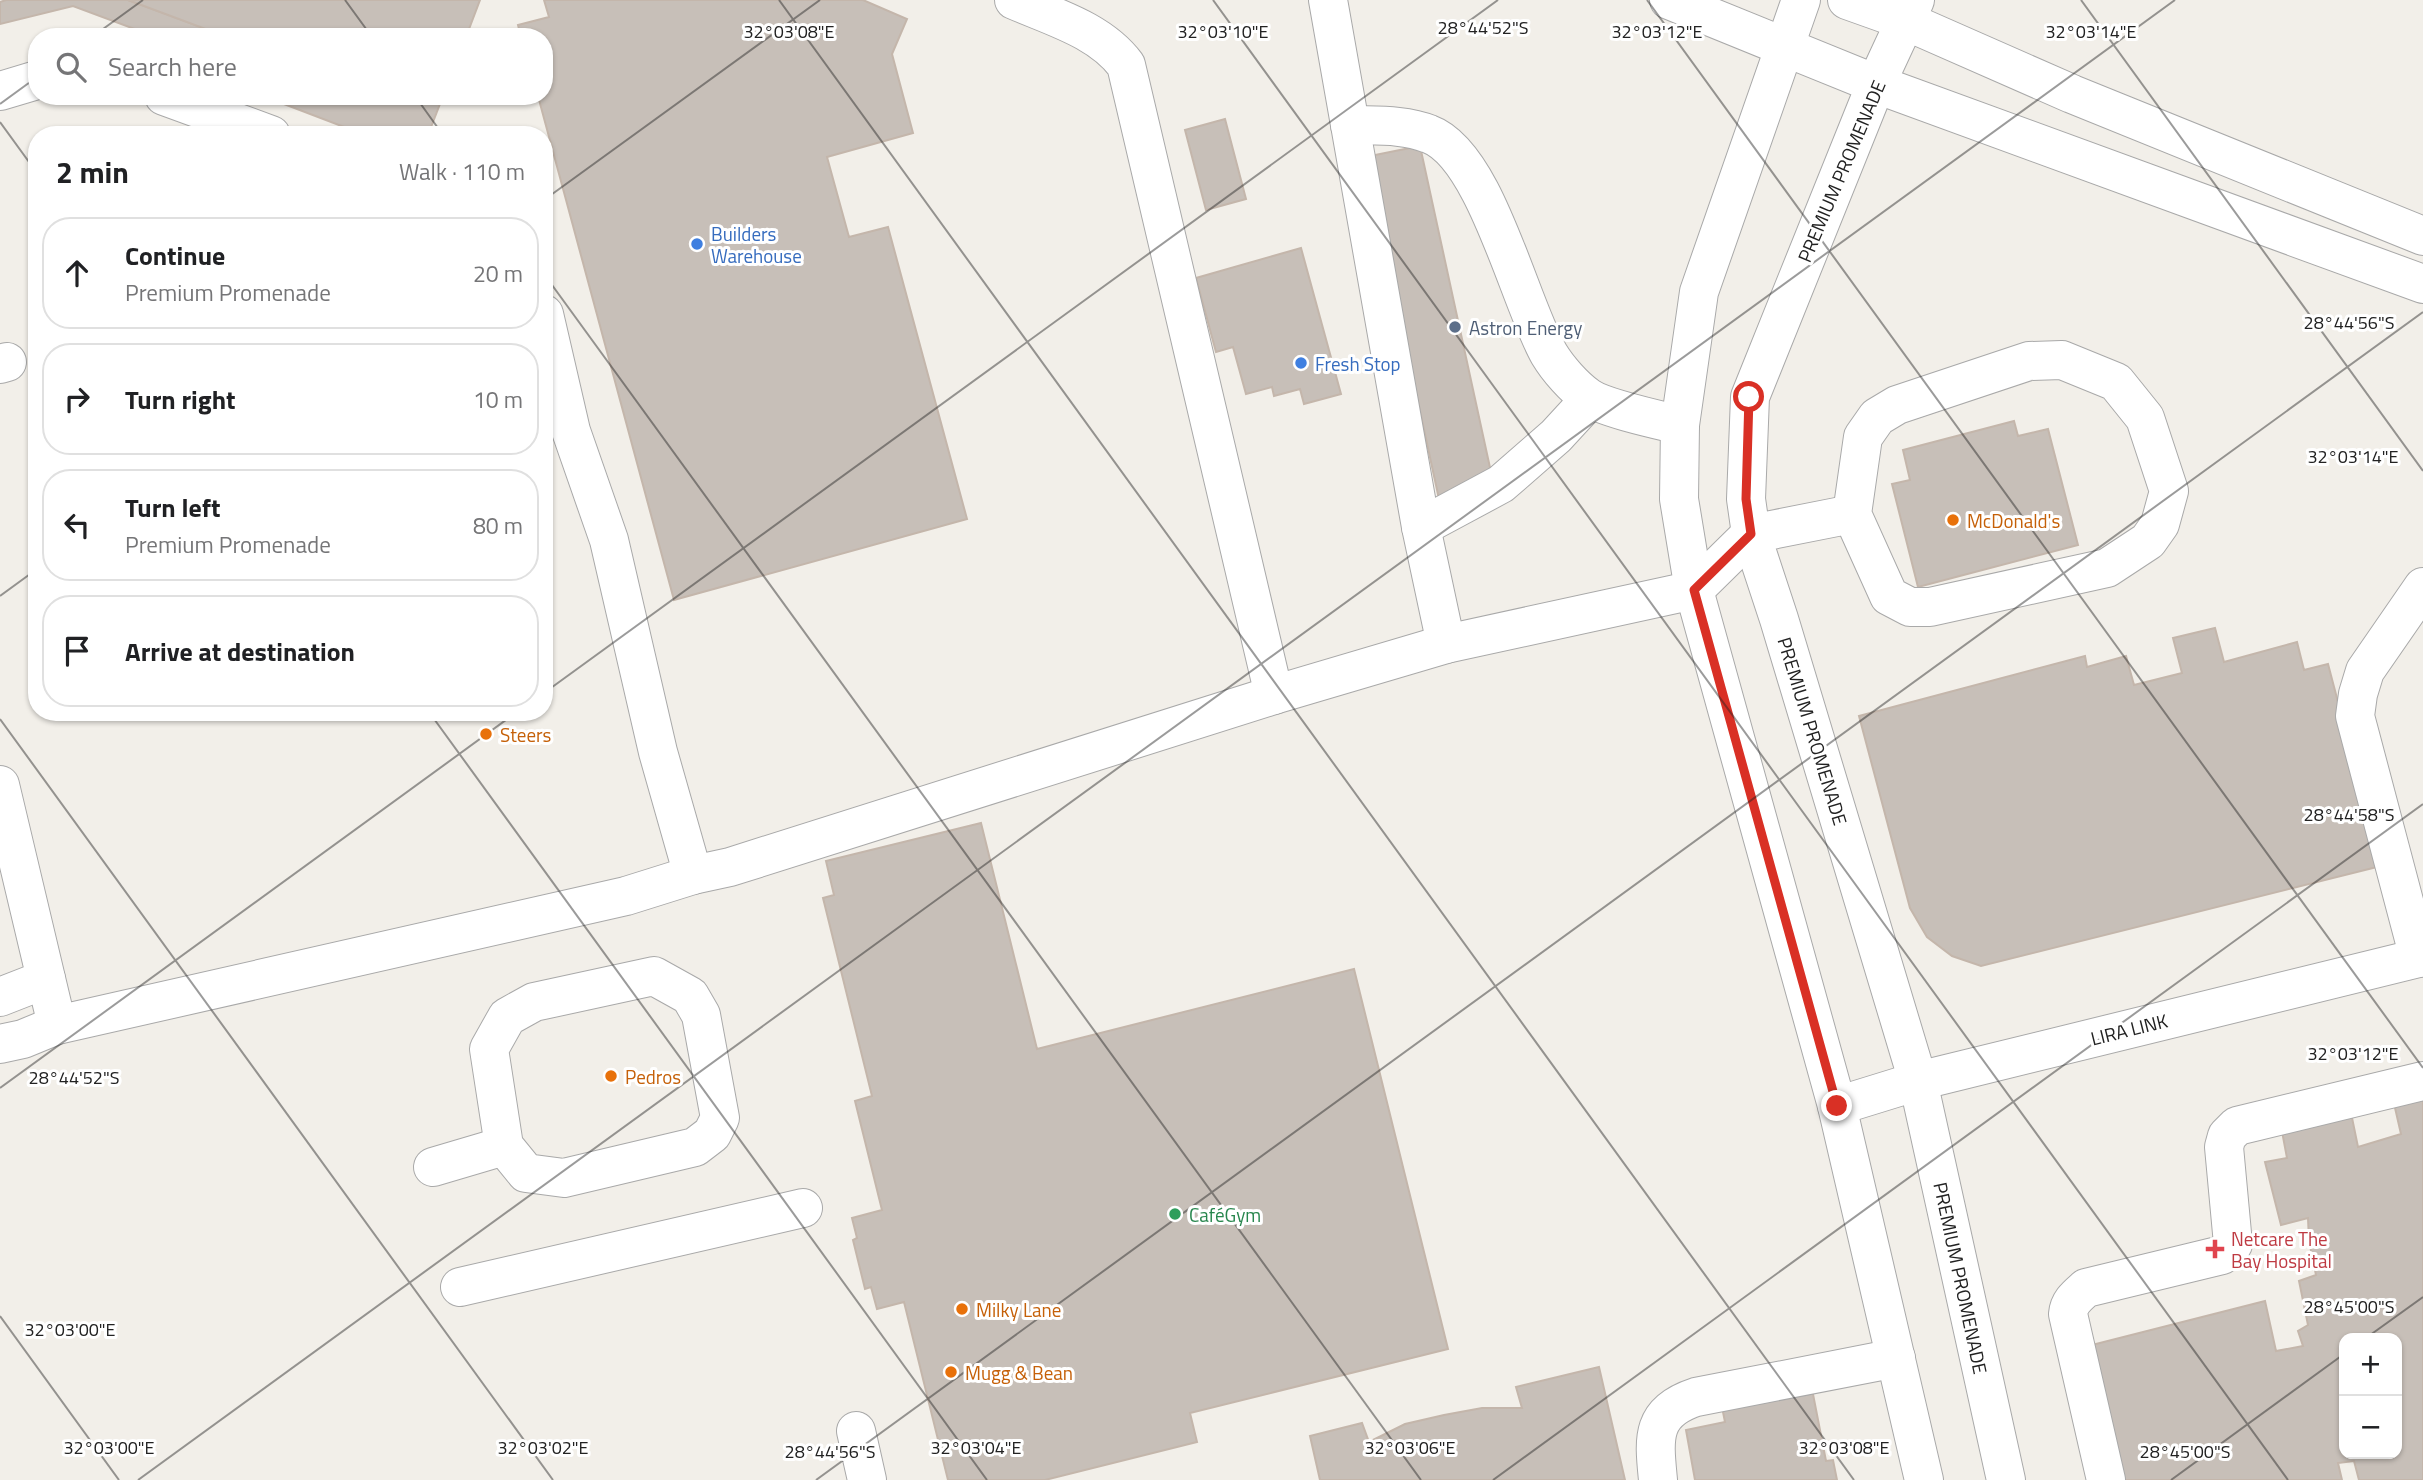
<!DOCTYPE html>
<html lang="en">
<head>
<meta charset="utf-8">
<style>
  body { margin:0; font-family:"Titillium Web",sans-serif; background:#f2f2f2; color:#202124 }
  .controls { position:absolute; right:21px; bottom:21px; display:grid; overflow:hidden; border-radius:14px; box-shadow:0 2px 5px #0004 }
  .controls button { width:63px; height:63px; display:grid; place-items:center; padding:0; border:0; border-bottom:2px solid #e0e0e0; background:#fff; color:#202124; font:35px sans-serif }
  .stop { position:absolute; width:21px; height:21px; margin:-16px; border:5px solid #d93025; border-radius:50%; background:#fff }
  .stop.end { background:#d93025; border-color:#fff; box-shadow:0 2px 7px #0008 }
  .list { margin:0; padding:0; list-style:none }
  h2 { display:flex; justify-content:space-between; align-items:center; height:91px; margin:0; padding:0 28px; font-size:30px }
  h2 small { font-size:23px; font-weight:400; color:#757577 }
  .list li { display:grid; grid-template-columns:46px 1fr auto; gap:21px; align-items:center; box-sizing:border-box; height:112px; margin:0 14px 14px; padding:0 14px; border:2px solid #e0e0e0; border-radius:28px }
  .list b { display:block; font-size:26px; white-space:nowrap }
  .list p { margin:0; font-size:23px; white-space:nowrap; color:#757577 }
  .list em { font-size:23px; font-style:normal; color:#757577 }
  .icon { flex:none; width:38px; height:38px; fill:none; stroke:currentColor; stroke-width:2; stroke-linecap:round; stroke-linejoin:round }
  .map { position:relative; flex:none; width:2423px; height:1480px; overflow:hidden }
  .search { position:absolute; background:#fff; box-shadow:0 2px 5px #0004; left:28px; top:28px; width:525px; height:77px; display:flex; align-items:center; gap:18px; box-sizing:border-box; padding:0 24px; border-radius:28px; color:#757577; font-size:26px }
  .panel { position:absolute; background:#fff; box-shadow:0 2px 5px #0004; left:28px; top:126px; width:525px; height:595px; border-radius:28px }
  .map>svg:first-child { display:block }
  .building { fill:#c7bfb8; stroke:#c4b6ab; stroke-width:2; fill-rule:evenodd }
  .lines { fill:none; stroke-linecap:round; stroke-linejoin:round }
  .minor-casing { stroke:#a9a9a9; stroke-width:40 }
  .minor { stroke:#fff; stroke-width:38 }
  .route { stroke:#d93025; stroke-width:9 }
  .ticks { fill:none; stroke:#222; stroke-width:2; stroke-opacity:0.45 }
  .shop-dot { fill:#3f7fe0; stroke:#fff; stroke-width:2.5 }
  .service-dot { fill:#5c6f8a; stroke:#fff; stroke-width:2.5 }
  .food-dot { fill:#e8710a; stroke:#fff; stroke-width:2.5 }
  .leisure-dot { fill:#2e9e5b; stroke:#fff; stroke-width:2.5 }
  .health-dot { fill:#e0444e; stroke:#fff; stroke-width:2.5 }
  .labels { text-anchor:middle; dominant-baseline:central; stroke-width:6; stroke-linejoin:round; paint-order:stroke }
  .street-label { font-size:19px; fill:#222; stroke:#fff }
  .shop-label { font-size:19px; fill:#366cbe; stroke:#fff; text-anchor:start }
  .service-label { font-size:19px; fill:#4e5e75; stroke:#fff; text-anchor:start }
  .food-label { font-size:19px; fill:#c56008; stroke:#fff; text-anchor:start }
  .leisure-label { font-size:19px; fill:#27864d; stroke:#fff; text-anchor:start }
  .health-label { font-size:19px; fill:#be3a42; stroke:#fff; text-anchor:start }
  .ticks-label { font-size:18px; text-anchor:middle; fill:#222; stroke:#fff; stroke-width:6; stroke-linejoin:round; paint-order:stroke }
</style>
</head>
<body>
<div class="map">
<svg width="2423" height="1480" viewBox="0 0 2423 1480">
  <rect width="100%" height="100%" fill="#f2efe9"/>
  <g class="building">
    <polygon points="6,0 128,0 206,29 203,37 156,37 73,6 0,24 0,2"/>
    <polygon points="128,0 480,0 466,37 203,37 206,29"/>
    <polygon points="544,0 863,0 907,19 892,54 913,133 827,157 849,237 888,227 967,519 674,600 538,96 544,96 544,37 521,37 518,25 549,17"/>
    <polygon points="263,96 443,96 428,135 365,135"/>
    <polygon points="1225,119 1246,199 1206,210 1185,130"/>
    <polygon points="1420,146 1494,486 1439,499 1365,157"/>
    <polygon points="1301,248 1341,394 1304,404 1300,389 1274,396 1272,387 1246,394 1233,347 1216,352 1196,278"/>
    <polygon points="2014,421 2018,436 2048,429 2078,545 1918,587 1892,484 1910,480 1903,450"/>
    <polygon points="2215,628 2224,662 2297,642 2304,670 2328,664 2381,866 1981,966 1952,956 1927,937 1910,908 1859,716 2085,656 2087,667 2126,656 2134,685 2182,673 2173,638"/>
    <polygon points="981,823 1037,1049 1354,969 1448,1349 1190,1413 1197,1442 1045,1480 948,1480 904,1302 877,1309 871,1287 865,1289 853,1240 857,1238 852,1218 882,1210 855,1101 872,1096 823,898 834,895 826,861"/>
    <path d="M 2423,1093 L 2423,1480 L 2359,1480 L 2354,1461 L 2338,1463 L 2342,1480 L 2117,1480 L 2088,1346 L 2265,1301 L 2276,1351 L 2303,1346 L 2298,1331 L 2308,1325 L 2299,1281 L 2316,1275 L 2309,1241 L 2308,1218 L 2281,1225 L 2265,1162 L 2287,1158 L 2281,1126 L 2350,1108 L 2358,1147 L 2401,1134 L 2393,1099 ZM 2344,1338 L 2397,1338 L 2397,1454 L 2344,1454 Z"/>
    <polygon points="1599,1367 1625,1480 1320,1480 1310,1436 1362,1423 1369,1442 1405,1424 1444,1415 1482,1408 1522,1408 1516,1387"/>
    <polygon points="1812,1389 1826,1461 1833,1460 1837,1480 1695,1480 1686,1430 1725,1422 1720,1397"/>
  </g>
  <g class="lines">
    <defs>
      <g id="minor">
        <path d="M 1014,0 C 1053,17 1100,30 1126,65 L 1274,695"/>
        <polyline points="1328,0 1421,527 1446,644"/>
        <polyline points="1669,0 1876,84 2423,284"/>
        <polyline points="1801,0 1699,292 1680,425 1679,499 1694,590 1837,1106 1924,1480"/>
        <polyline points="1847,0 1906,21 2072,94 2423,236"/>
        <polyline points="1915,0 1876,84 1750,397 1746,499 1751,534 1779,619 1918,1081 2006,1480"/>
        <polyline points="0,91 37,80"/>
        <polyline points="164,96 271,135"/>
        <path d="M 1350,125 C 1376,126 1404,124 1429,134 C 1486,155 1519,302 1549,354 C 1558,369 1574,387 1588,397 C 1604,408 1659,420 1680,425"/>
        <polyline points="544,314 571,431 609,540 658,752 693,875"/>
        <polygon points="2062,360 2116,382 2145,418 2169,491 2160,524 2148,541 2107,568 1930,607 1910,607 1889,596 1852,514 1863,437 1877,417 1897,405 2029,361"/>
        <polyline points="0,364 7,362"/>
        <polyline points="1421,527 1501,484 1556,436 1590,399"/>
        <polyline points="0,785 57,1025 626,896 693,875 730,867 1274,695 1446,644 1694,590 1751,534 1852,514"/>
        <polyline points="2419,958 2355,716 2358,694 2365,671 2423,587"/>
        <polygon points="654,976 690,996 701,1015 720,1118 712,1134 695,1147 564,1178 526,1173 504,1146 489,1049 507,1017 534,1002"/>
        <polyline points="0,997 46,979"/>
        <polyline points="0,1044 23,1039 57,1025"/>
        <polyline points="1837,1106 1918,1081 2423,957"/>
        <polyline points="433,1167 504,1146"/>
        <polyline points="460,1287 803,1208"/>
        <polyline points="856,1431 867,1480"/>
        <path d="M 1658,1480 C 1654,1439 1650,1412 1696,1397 L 1896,1358"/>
        <path d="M 2106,1480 L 2068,1314 C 2069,1302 2077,1296 2086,1288 L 2222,1255 L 2233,1244 L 2224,1147 L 2227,1136 L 2237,1126 L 2423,1081"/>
      </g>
    </defs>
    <use href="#minor" class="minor-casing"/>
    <use href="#minor" class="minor"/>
  </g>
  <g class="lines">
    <polyline class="route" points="1749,397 1746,499 1751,534 1694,590 1837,1106"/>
  </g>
  <path class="ticks" d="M 345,0 L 372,37M 779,0 L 1854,1480M 1213,0 L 2288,1480M 1647,0 L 2423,1068M 2081,0 L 2423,471M 92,37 L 143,0M 415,96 L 443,135M 0,104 L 37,77M 0,122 L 37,173M 544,200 L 820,0M 544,274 L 1421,1480M 0,596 L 37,569M 544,693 L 1498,0M 429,712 L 987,1480M 0,719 L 553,1480M 0,1088 L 517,712M 0,1316 L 119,1480M 2366,1338 L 2423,1297M 138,1480 L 2175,0M 816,1480 L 2423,312M 1493,1480 L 2423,804M 2171,1480 L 2344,1354"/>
  <g class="shop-dot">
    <circle cx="697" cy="244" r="7"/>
    <circle cx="1301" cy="363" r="7"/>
  </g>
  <circle class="service-dot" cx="1455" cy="327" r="7"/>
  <g class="food-dot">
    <circle cx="1953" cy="520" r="7"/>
    <circle cx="486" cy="734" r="7"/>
    <circle cx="611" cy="1076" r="7"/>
    <circle cx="962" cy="1309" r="7"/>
    <circle cx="951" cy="1372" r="7"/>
  </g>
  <circle class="leisure-dot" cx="1175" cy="1214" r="7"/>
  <path class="health-dot" d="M2211.5 1238.5h7v7h7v7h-7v7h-7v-7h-7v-7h7z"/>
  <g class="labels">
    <g class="street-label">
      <text transform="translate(1841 171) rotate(-67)">PREMIUM PROMENADE</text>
      <text transform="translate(1813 731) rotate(73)">PREMIUM PROMENADE</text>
      <text transform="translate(2129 1029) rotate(-14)">LIRA LINK</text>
      <text transform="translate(1961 1278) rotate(78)">PREMIUM PROMENADE</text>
    </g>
    <g class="shop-label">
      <text x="711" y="233">Builders<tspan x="711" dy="22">Warehouse</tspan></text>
      <text x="1315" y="363">Fresh Stop</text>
    </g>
    <g class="service-label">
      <text x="1469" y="327">Astron Energy</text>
    </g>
    <g class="food-label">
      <text x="1967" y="520">McDonald's</text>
      <text x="500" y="734">Steers</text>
      <text x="625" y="1076">Pedros</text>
      <text x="976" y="1309">Milky Lane</text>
      <text x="965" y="1372">Mugg &amp; Bean</text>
    </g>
    <g class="leisure-label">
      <text x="1189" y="1214">CaféGym</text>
    </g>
    <g class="health-label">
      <text x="2231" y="1238">Netcare The<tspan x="2231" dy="22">Bay Hospital</tspan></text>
    </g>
  </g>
  <g class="ticks-label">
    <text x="1483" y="34">28°44'52"S</text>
    <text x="789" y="38">32°03'08"E</text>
    <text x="1223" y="38">32°03'10"E</text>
    <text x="1657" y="38">32°03'12"E</text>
    <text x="2091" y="38">32°03'14"E</text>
    <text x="2349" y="329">28°44'56"S</text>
    <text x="2353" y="463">32°03'14"E</text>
    <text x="2349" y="821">28°44'58"S</text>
    <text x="2353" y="1060">32°03'12"E</text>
    <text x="74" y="1084">28°44'52"S</text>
    <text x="2349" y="1313">28°45'00"S</text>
    <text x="70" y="1336">32°03'00"E</text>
    <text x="109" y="1454">32°03'00"E</text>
    <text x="543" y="1454">32°03'02"E</text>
    <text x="976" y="1454">32°03'04"E</text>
    <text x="1410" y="1454">32°03'06"E</text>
    <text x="1844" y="1454">32°03'08"E</text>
    <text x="830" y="1458">28°44'56"S</text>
    <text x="2185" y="1458">28°45'00"S</text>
  </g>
</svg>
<div class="controls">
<button>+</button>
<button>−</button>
</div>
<div class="stop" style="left:1749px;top:397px"></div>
<div class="stop end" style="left:1837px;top:1106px"></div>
<div class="search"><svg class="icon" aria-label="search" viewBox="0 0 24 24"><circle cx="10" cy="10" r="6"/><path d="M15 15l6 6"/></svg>Search here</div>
<section class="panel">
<h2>2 min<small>Walk · 110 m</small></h2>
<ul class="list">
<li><svg class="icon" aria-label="ahead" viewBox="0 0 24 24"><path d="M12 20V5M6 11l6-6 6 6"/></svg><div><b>Continue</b><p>Premium Promenade</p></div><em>20 m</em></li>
<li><svg class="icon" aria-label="right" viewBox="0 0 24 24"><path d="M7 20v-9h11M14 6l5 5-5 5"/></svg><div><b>Turn right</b></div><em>10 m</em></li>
<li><svg class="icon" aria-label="left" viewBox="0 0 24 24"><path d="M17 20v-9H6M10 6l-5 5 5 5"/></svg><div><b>Turn left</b><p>Premium Promenade</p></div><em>80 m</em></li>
<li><svg class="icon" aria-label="arrive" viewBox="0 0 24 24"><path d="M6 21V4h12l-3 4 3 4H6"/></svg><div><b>Arrive at destination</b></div></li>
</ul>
</section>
</div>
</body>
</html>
